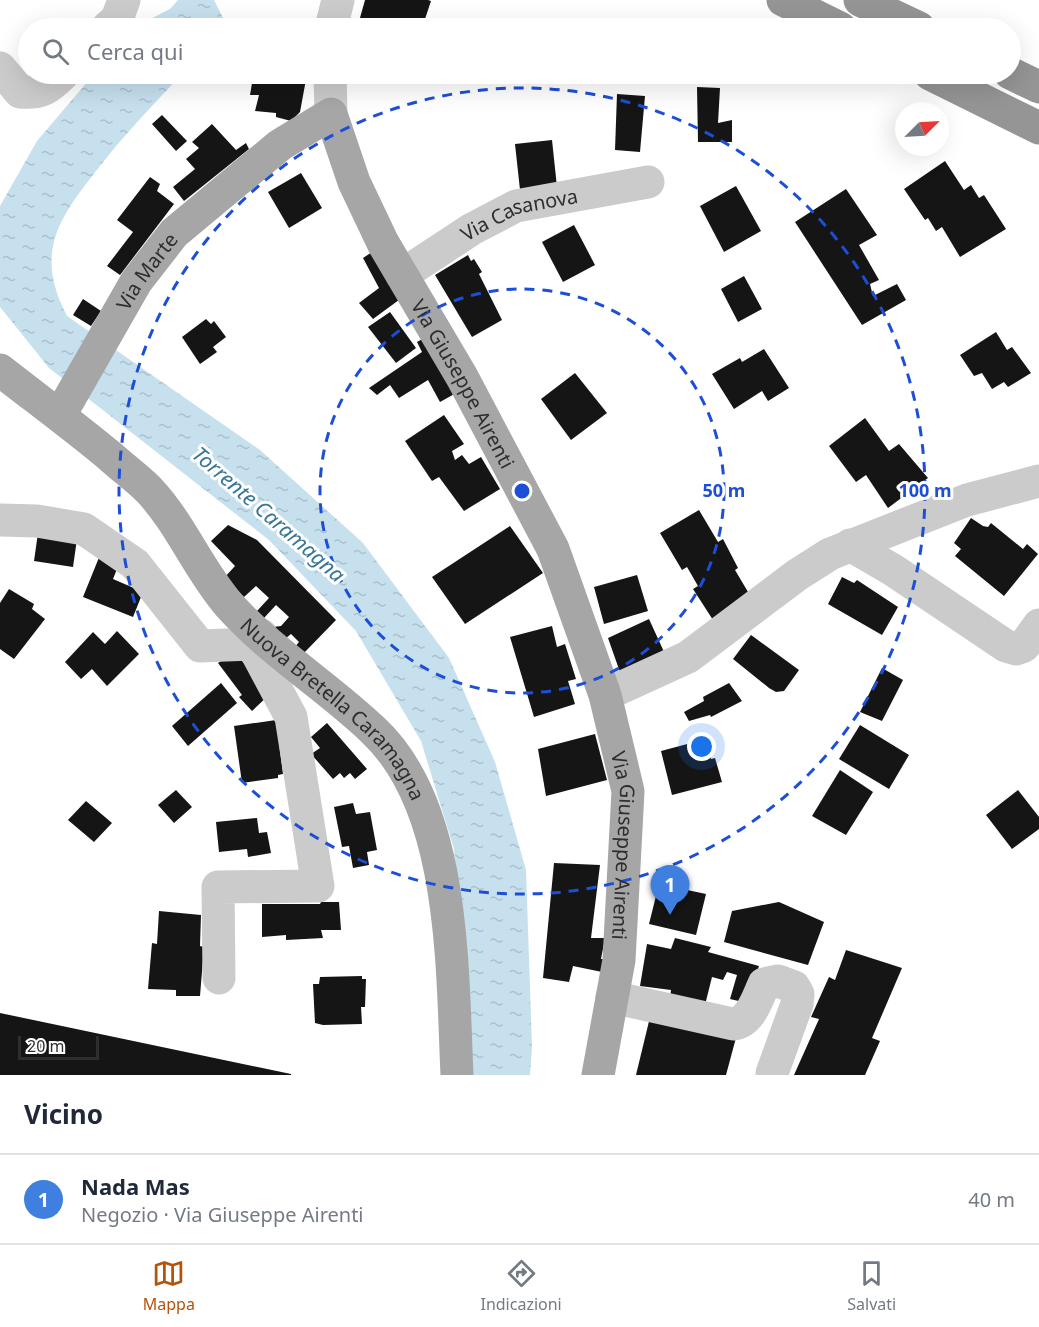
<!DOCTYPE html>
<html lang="it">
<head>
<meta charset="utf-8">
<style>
  body { margin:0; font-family:"Noto Sans",sans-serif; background:#f6f6f7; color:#1f2937 }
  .compass { position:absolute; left:895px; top:102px; width:54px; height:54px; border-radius:50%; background:#fff; box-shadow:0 6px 24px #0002; rotate:66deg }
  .scale { position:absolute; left:18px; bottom:15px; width:81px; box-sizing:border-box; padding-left:6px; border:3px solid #2e2e2e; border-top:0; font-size:16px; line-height:21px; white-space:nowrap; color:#2e2e2e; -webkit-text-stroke:4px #fff; paint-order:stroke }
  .you { position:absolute; left:702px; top:747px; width:21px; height:21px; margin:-15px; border:4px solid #fff; border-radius:50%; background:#1a73e8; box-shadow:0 0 0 9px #1a73e833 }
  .badge { display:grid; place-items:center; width:39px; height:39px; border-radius:50%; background:#b45309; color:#fff; font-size:20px; font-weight:700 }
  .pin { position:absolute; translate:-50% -50px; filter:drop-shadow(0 2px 3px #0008) }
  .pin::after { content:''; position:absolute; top:32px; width:21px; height:18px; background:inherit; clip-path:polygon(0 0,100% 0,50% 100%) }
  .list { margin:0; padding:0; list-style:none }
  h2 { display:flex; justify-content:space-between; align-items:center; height:78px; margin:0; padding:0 24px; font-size:26px }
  h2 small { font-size:20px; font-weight:400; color:#747a83 }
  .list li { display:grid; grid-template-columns:39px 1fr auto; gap:18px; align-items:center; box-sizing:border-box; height:90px; padding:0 24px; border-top:2px solid #e0e1e3 }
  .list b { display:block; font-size:22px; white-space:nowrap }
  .list p { margin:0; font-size:20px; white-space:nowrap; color:#747a83 }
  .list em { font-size:20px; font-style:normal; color:#747a83 }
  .icon { flex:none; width:33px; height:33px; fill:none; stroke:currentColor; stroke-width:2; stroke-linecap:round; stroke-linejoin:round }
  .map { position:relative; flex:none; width:1039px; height:1075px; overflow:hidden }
  .search { position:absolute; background:#fff; box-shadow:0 6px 24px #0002; left:18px; right:18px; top:18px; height:66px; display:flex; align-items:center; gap:15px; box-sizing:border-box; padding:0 21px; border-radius:33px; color:#747a83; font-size:22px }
  .sheet { height:168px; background:#fff }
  nav { display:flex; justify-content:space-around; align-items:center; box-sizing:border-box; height:84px; border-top:2px solid #e0e1e3; background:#fff; font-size:16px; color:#747a83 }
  nav a { display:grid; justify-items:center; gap:3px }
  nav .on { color:#b45309 }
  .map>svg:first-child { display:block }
  .water { fill:url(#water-ripples) }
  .building { fill:#151515 }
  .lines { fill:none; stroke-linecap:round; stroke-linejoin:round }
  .minor { stroke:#cbcbcb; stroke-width:33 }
  .major { stroke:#a6a6a6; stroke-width:33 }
  .highway { stroke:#959595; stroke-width:33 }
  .ring { fill:none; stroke:#1d4ed8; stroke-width:3; stroke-dasharray:10 8 }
  .labels { text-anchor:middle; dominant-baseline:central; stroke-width:6; stroke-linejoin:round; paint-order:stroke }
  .street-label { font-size:20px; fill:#2e2e2e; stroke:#fff }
  .water-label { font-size:21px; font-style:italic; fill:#377695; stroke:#fff }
  .centre { fill:#1d4ed8; stroke:#fff; stroke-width:3 }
  .ring-label { font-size:18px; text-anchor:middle; font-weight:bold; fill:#1d4ed8; stroke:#fff; stroke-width:6; stroke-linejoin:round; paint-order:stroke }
</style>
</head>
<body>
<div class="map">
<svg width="1039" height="1075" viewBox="0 0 1039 1075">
  <defs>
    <pattern id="water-ripples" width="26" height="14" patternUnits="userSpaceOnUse" patternTransform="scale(1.5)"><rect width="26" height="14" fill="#c6e0ee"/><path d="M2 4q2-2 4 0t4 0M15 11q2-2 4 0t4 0" fill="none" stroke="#aac0cc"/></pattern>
  </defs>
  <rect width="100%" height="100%" fill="#fff"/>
  <g class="water">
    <polygon points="178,0 214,0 227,26 224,28 133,28 170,9"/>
    <path d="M 94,74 L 182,74 C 154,104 125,134 100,166 C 60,217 33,251 67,316 L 260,450 L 363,543 L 449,658 L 495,762 L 526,870 L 532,1047 L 530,1075 L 473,1075 L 454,849 L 421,741 L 356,631 L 269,540 L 49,368 L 0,307 L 0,206 L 37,141 Z"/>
  </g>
  <g class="building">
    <polygon points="365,0 428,0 431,1 422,28 360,28 358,25"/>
    <polygon points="261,74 307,74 300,112 291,121 276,117 276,113 255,111 259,95 250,95 253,77"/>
    <polygon points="351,74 375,74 371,82"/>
    <polygon points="697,87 720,88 718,123 732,120 732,142 698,142"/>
    <polygon points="617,94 645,96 640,152 615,150"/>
    <polygon points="162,115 187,141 176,151 152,124"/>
    <polygon points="212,124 236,150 246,143 249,149 184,201 173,187 195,169 186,159 199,148 192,142"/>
    <polygon points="552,140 557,187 520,190 515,144"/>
    <polygon points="945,161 964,190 971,185 979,198 984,195 1006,229 960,257 942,227 936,231 928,218 925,220 904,189"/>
    <polygon points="301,173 322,208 289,228 268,192"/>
    <polygon points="150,177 160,184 157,191 174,204 120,275 107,266 133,232 117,220"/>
    <polygon points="736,186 761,231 724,252 700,206"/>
    <polygon points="846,189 877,235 859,245 879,280 870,284 873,296 897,284 906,300 862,325 795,222"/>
    <polygon points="574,225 595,265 563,282 542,242"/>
    <polygon points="375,250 403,297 373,319 359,303 379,288 363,258"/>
    <polygon points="468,255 471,261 474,259 482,272 479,274 502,320 472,337 435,275"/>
    <polygon points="744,276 762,309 738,322 721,289"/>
    <polygon points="83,299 101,311 91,326 73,315"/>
    <polygon points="390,312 416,348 396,363 368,327"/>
    <polygon points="206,319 211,324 214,321 226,337 213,347 217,352 200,364 182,337"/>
    <polygon points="996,332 1007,350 1012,347 1031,373 1008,387 1004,382 992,389 982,373 974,376 960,355"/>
    <polygon points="424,338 458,392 440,402 428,380 399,398 390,385 377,395 369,388 422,352 417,342"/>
    <polygon points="764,349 789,388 768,401 762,391 734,409 712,374 740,358 742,362"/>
    <polygon points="575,373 607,413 571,440 541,399"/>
    <polygon points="444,415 464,444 452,451 455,460 462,455 469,464 481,457 500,489 464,511 439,477 432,481 405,441"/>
    <polygon points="865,418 889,451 899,444 928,478 888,508 866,475 856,482 829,446"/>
    <polygon points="699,510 718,542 723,539 738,568 735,570 751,597 713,620 693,589 698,586 687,567 682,570 660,533"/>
    <polygon points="971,518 983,526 988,527 991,523 1023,549 1027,544 1038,554 1004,596 955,556 961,549 954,543"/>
    <polygon points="228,525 257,540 336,620 302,655 294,648 299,642 291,634 285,639 273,627 281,626 289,617 276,605 264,618 257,611 269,598 256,586 244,597 224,578 235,566 211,541"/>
    <polygon points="39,526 78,532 73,567 34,561"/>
    <polygon points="510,526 543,573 465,624 432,577"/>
    <polygon points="100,555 119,564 113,579 143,592 133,617 83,597"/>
    <polygon points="637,575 648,611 604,624 594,587"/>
    <polygon points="842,577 854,583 857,580 898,607 882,635 828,604"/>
    <polygon points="9,589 34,604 32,609 45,619 14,659 0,649 0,603"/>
    <polygon points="649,619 665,654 621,675 608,638"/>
    <polygon points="552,626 557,647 565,644 576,679 568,681 575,704 534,717 510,637"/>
    <polygon points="117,631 139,654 107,686 92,669 81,679 65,662 93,632 105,644"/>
    <polygon points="751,635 799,670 784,691 776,692 769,688 733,659"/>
    <polygon points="235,652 269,695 252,711 239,697 242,695 218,663"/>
    <polygon points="882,668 903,680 882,721 860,712"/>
    <polygon points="221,683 237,703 188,746 172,726"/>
    <polygon points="729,683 742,701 711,717 710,715 689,721 684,712 704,701 703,697"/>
    <polygon points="276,720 283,774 278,775 278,778 242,783 234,726"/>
    <polygon points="327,723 367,769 355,779 350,773 344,778 340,773 333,779 311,754 320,748 311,737"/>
    <polygon points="860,725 909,755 889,789 839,759"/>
    <polygon points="595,734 607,780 546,796 538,749"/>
    <polygon points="706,739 711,759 715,758 722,782 672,795 661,751"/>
    <polygon points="840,770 873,792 846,835 812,816"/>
    <polygon points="176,790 192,807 174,823 158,805"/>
    <polygon points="1018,790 1039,817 1039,829 1012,849 986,815"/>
    <polygon points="86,801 112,823 94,842 68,820"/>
    <polygon points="353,803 356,814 370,812 377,850 367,852 369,865 353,868 349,846 342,847 334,807"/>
    <polygon points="257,818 259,833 267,832 271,853 248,857 247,849 219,852 216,822"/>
    <polygon points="554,863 600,865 591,938 605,938 601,959 605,959 602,972 573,966 569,982 543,978"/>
    <polygon points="659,884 706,894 696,935 649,924"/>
    <polygon points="321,902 339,902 341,930 321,930 323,938 286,940 286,935 262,937 262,904 320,904"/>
    <polygon points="779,902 824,922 808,965 724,942 732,911"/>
    <polygon points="159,911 201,915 200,946 204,947 200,996 176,996 176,990 148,989 152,943 157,944"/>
    <polygon points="675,938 711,947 708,952 759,966 747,1003 730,999 737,975 727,972 723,980 712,977 705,1005 670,998 671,990 640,986 647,944 671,949"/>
    <polygon points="846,950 902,968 872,1038 880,1041 865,1075 794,1075 819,1019 811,1017 829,977 835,980"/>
    <polygon points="362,976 362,979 366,979 365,1007 361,1007 362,1024 323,1025 315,1023 313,984 319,984 320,977"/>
    <polygon points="0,1013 291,1074 291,1075 0,1075"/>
    <polygon points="651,1013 737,1034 726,1075 636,1075"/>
  </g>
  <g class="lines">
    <g class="minor">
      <polyline points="107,28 117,19 124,0"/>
      <polyline points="331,28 338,0"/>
      <path d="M 0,68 L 20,92 C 41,94 49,88 63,74"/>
      <polyline points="330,74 331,114"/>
      <path id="s1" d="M 402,275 L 472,229 L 516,206 L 648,182"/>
      <polyline points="0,520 37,521 84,529 135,564 200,646 252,644 261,635"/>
      <polyline points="850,545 893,570 1006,646 1016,649 1024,646 1039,625"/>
      <polyline points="605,695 688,657 797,575 830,554 967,500 1039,481"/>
      <polyline points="219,978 218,887 318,886 291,717 252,644"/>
      <path d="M 612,997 L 733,1024 C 751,1022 757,999 764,984 L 778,981 L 794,987 L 798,994 L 797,1004 L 772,1073"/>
    </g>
    <g class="major">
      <path id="s2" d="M 0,370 C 37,399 75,427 111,457 C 123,468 137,478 149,490 C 181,524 198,569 229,605 C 272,653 327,686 373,730 C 456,807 452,970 457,1075"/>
      <path id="s3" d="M 60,415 L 136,282 L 174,233 L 280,145 L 331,114 L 354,182 L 383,243 L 462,377 L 553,549 L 605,695 L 628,791 L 619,960 L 598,1075"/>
    </g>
    <g class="highway">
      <polyline points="783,0 840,28"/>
      <polyline points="860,0 919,28"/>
      <polyline points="1010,73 1039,87"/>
      <polyline points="930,74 1039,128"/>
    </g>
  </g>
  <g class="ring">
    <circle cx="522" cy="491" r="202"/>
    <circle cx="522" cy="491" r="403"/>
  </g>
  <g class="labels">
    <g class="street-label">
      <text stroke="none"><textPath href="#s1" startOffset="134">Via Casanova</textPath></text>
      <text stroke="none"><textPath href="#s3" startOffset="168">Via Marte</textPath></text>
      <text stroke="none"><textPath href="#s3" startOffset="714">Via Giuseppe Airenti</textPath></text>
      <text stroke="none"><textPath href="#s2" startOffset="480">Nuova Bretella Caramagna</textPath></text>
      <text stroke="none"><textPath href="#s3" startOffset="1210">Via Giuseppe Airenti</textPath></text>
    </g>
    <g class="water-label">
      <text transform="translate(269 514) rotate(41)">Torrente Caramagna</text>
    </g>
  </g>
  <circle cx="522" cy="491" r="9" class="centre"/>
  <g class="ring-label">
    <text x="724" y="497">50 m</text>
    <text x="925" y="497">100 m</text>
  </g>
</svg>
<svg class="compass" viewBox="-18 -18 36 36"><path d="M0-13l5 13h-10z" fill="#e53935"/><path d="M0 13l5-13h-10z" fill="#747a83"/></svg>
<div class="scale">20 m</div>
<div class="you"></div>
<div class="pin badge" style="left:670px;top:915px;background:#3f7fe0">1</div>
<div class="search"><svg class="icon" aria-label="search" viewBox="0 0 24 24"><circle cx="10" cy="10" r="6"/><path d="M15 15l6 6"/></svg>Cerca qui</div>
</div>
<section class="sheet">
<h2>Vicino<small></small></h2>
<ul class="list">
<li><span class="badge" style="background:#3f7fe0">1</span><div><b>Nada Mas</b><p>Negozio · Via Giuseppe Airenti</p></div><em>40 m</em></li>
</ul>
</section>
<nav>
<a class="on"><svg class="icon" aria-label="map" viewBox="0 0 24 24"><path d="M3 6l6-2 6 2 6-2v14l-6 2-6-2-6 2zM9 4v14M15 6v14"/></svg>Mappa</a>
<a><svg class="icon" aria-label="directions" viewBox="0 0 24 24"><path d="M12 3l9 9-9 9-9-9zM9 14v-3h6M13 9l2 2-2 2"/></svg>Indicazioni</a>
<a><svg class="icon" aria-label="saved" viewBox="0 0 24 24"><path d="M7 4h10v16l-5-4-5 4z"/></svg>Salvati</a>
</nav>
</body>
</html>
